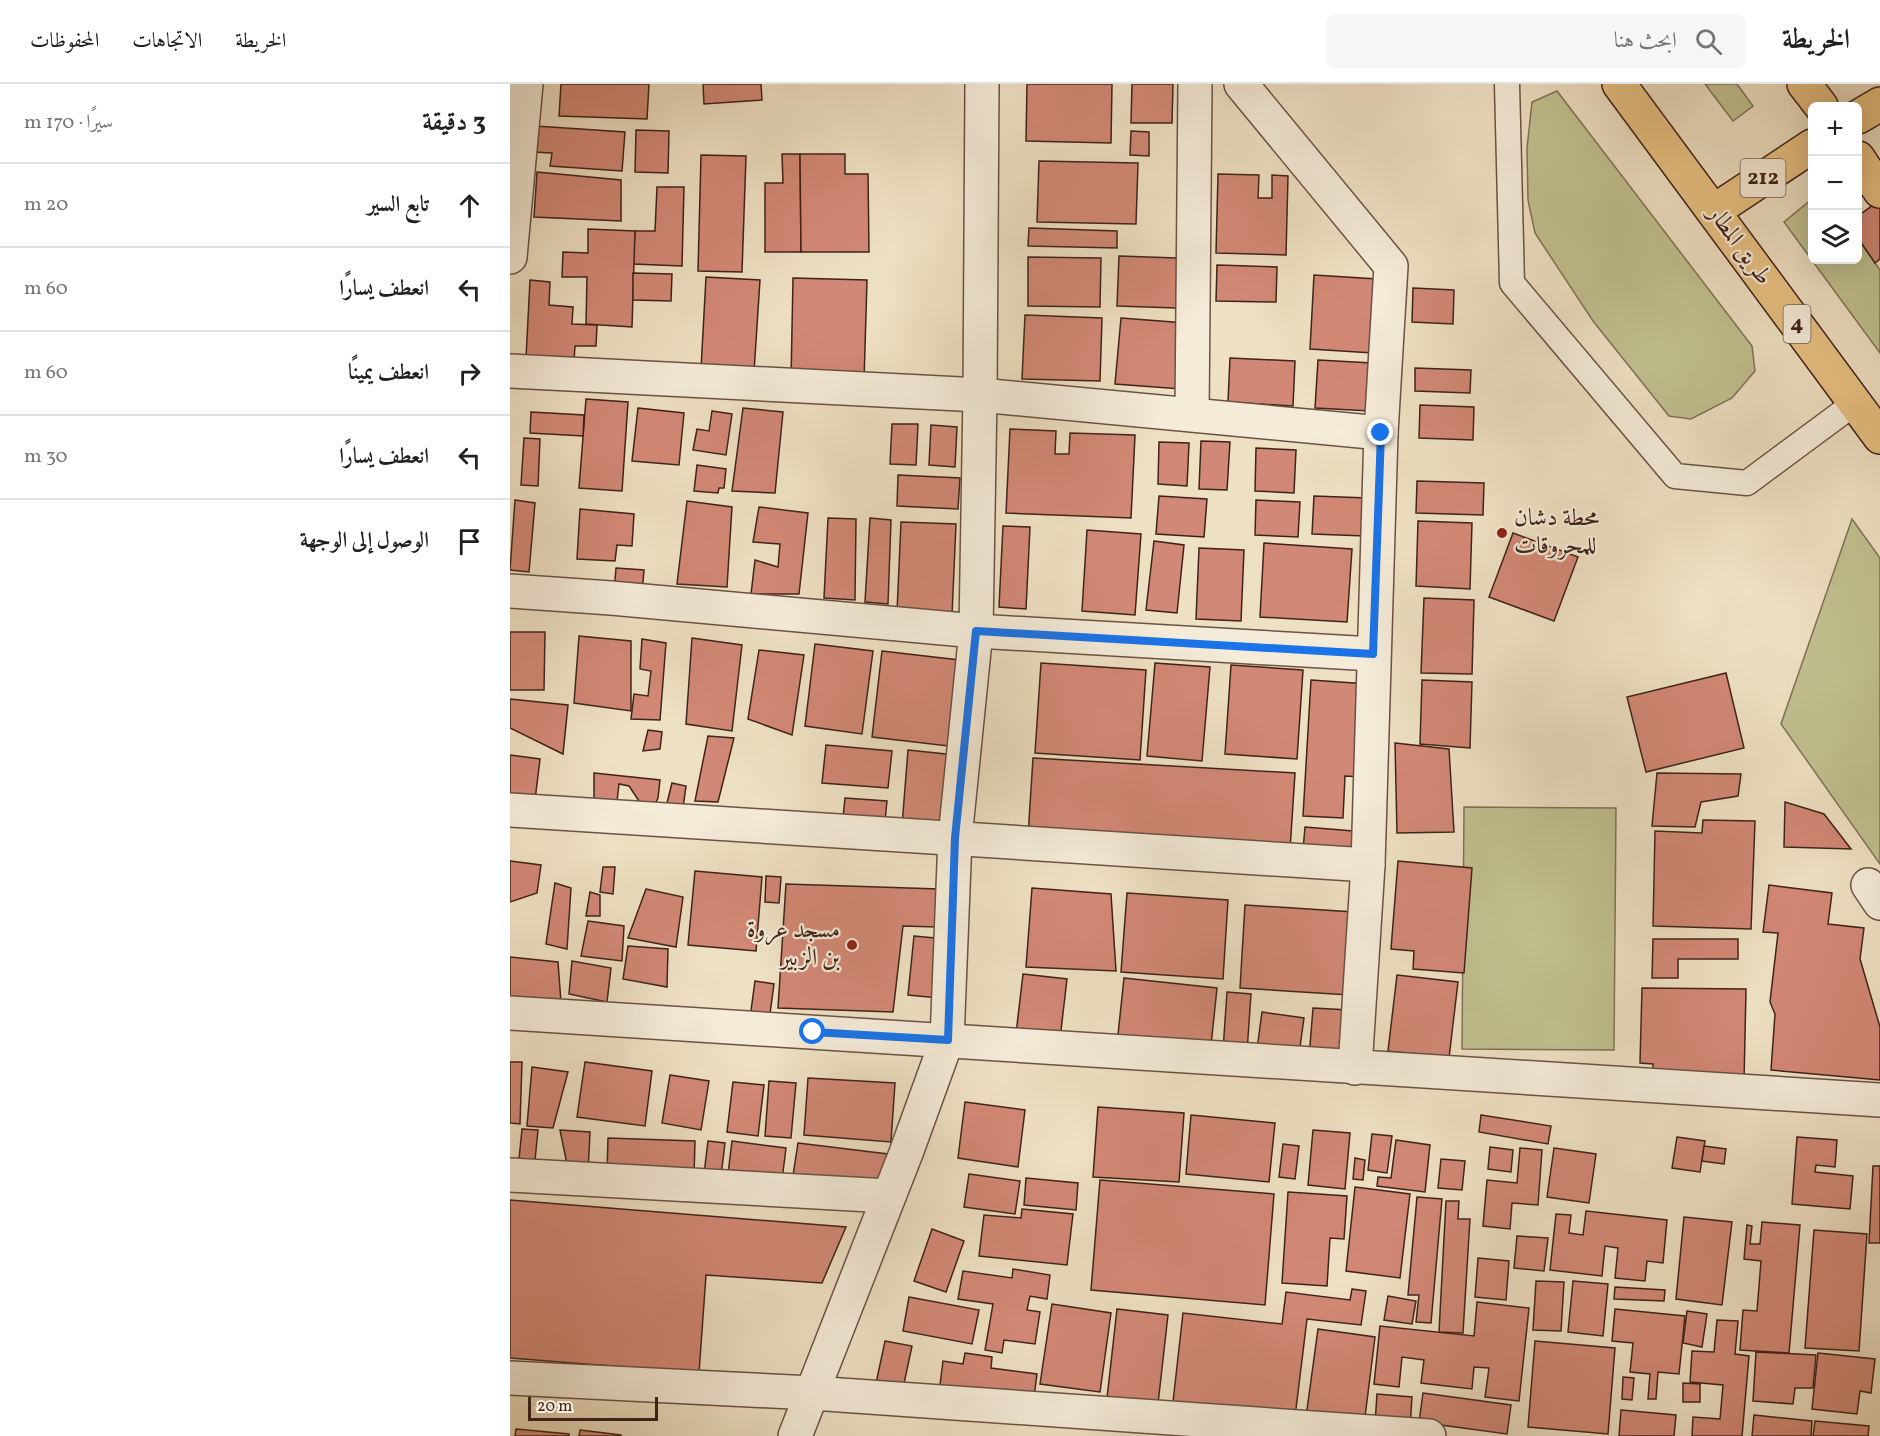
<!DOCTYPE html>
<html lang="ar">
<head>
<meta charset="utf-8">
<style>
  body { margin:0; font-family:Vollkorn,Amiri,serif; background:#f6f6f6; color:#202124; direction:rtl }
  .controls { position:absolute; right:18px; top:18px; display:grid; overflow:hidden; border-radius:9px; box-shadow:0 6px 24px #0002 }
  .controls button { width:54px; height:54px; display:grid; place-items:center; padding:0; border:0; border-bottom:2px solid #e0e0e0; background:#fff; color:#202124; font:30px sans-serif }
  .scale { position:absolute; left:18px; bottom:15px; width:130px; box-sizing:border-box; padding-left:6px; border:3px solid #3f2319; border-top:0; font-size:16px; line-height:21px; white-space:nowrap; color:#3f2319; -webkit-text-stroke:4px #f4ebd8; paint-order:stroke }
  .stop { position:absolute; width:18px; height:18px; margin:-14px; border:4px solid #1a73e8; border-radius:50%; background:#fff }
  .stop.end { background:#1a73e8; border-color:#fff; box-shadow:0 2px 6px #0008 }
  .list { margin:0; padding:0; list-style:none }
  h2 { display:flex; justify-content:space-between; align-items:center; height:78px; margin:0; padding:0 24px; font-size:26px }
  h2 small { font-size:20px; font-weight:400; color:#757577 }
  .list li { display:grid; grid-template-columns:39px 1fr auto; gap:18px; align-items:center; box-sizing:border-box; height:84px; padding:0 24px; border-top:2px solid #e0e0e0 }
  .list b { display:block; font-size:22px; white-space:nowrap }
  .list em { font-size:20px; font-style:normal; color:#757577 }
  .icon { flex:none; width:33px; height:33px; fill:none; stroke:currentColor; stroke-width:2; stroke-linecap:round; stroke-linejoin:round }
  .map { position:relative; flex:none; width:1370px; height:1352px; overflow:hidden; direction:ltr }
  header { display:flex; align-items:center; gap:36px; box-sizing:border-box; height:84px; padding:0 30px; background:#fff; border-bottom:2px solid #e0e0e0 }
  header strong { font-size:28px }
  nav { display:flex; gap:33px; margin-inline-start:auto; font-size:21px }
  .search { width:420px; height:54px; background:#f6f6f6; display:flex; align-items:center; gap:15px; box-sizing:border-box; padding:0 21px; border-radius:9px; color:#757577; font-size:22px }
  main { display:flex }
  aside { flex:1; background:#fff }
  .map>svg:first-child { display:block }
  .green { fill:#c0c08f; stroke:#807254; stroke-width:1.5 }
  .building { fill:#d28876; stroke:#3f2319; stroke-width:1.5 }
  .lines { fill:none; stroke-linecap:round; stroke-linejoin:round }
  .lane-casing { stroke:#6b5244; stroke-width:27 }
  .street-casing { stroke:#6b5244; stroke-width:36 }
  .primary-casing { stroke:#3f2319; stroke-width:36 }
  .highway-casing { stroke:#3f2319; stroke-width:36 }
  .lane { stroke:#f4ebd8; stroke-width:24 }
  .street { stroke:#f4ebd8; stroke-width:33 }
  .primary { stroke:#e7c082; stroke-width:33 }
  .highway { stroke:#e7c082; stroke-width:33 }
  .route { stroke:#1a73e8; stroke-width:8 }
  .poi-dot { fill:#8f2418; stroke:#f4ebd8; stroke-width:2 }
  .labels { text-anchor:middle; dominant-baseline:central; stroke-width:4.5; stroke-linejoin:round; paint-order:stroke }
  .shield { fill:#f4ebd8; stroke:#755f52; stroke-width:1.5 }
  .shield-label { font-size:22px; font-weight:bold; fill:#3f2319 }
  .street-label { font-size:24px; fill:#3f2319; stroke:#f4ebd8 }
  .poi-label { font-size:24px; fill:#3f2319; stroke:#f4ebd8; text-anchor:start }
</style>
</head>
<body>
<header>
<strong>الخريطة</strong>
<div class="search"><svg class="icon" aria-label="search" viewBox="0 0 24 24"><circle cx="10" cy="10" r="6"/><path d="M15 15l6 6"/></svg>ابحث هنا</div>
<nav><a>الخريطة</a><a>الاتجاهات</a><a>المحفوظات</a></nav>
</header>
<main>
<div class="map">
<svg width="1370" height="1352" viewBox="0 0 1370 1352">
  <rect width="100%" height="100%" fill="#eee0c3"/>
  <filter id="stains"><feTurbulence type="fractalNoise" baseFrequency=".00333" numOctaves="4"/><feColorMatrix values="0 0 0 0 .2 0 0 0 0 .09 0 0 0 0 .02 0 0 0 .5 -.17"/></filter>
  <radialGradient id="worn" r=".72"><stop offset=".6" stop-color="#630" stop-opacity="0"/><stop offset="1" stop-color="#630" stop-opacity=".3"/></radialGradient>
  <g class="green">
    <polygon points="1195,0 1227,0 1243,22 1223,37"/>
    <polygon points="1047,7 1242,262 1245,287 1222,314 1181,335 1159,332 1083,237 1025,149 1018,116 1017,64 1022,18"/>
    <polygon points="1302,115 1302,176 1348,176 1348,155 1370,186 1370,269 1274,138"/>
    <polygon points="1342,435 1370,474 1370,780 1271,640"/>
    <polygon points="954,723 1106,724 1104,966 952,965"/>
  </g>
  <g class="building">
    <polygon points="51,0 139,0 137,35 49,32"/>
    <polygon points="193,0 251,0 252,16 194,20"/>
    <polygon points="517,0 602,0 601,59 516,57"/>
    <polygon points="622,0 663,0 662,39 621,39"/>
    <polygon points="25,42 115,48 112,87 40,82 42,69 23,68"/>
    <polygon points="126,46 159,47 158,89 125,88"/>
    <polygon points="621,47 639,48 639,72 620,71"/>
    <polygon points="272,70 290,70 291,168 255,168 255,99 273,99"/>
    <polygon points="290,70 335,70 335,90 358,90 359,168 291,168"/>
    <polygon points="191,71 236,72 232,188 188,187"/>
    <polygon points="529,77 628,79 626,140 527,138"/>
    <polygon points="27,88 111,96 111,137 24,133"/>
    <polygon points="708,90 749,91 748,114 762,114 762,91 778,92 776,171 706,169"/>
    <polygon points="147,103 174,103 172,182 123,180 125,147 145,147"/>
    <polygon points="1370,116 1370,175 1365,179 1348,154 1348,132"/>
    <polygon points="519,144 607,147 607,164 518,162"/>
    <polygon points="78,145 125,147 122,243 76,240 77,193 52,193 53,168 78,169"/>
    <polygon points="609,172 667,174 666,224 607,222"/>
    <polygon points="518,173 591,174 590,223 518,222"/>
    <polygon points="707,181 767,183 766,218 706,217"/>
    <polygon points="123,189 162,190 161,217 123,216"/>
    <polygon points="804,191 867,195 863,269 800,265"/>
    <polygon points="196,193 250,196 244,288 191,285"/>
    <polygon points="283,194 357,196 354,297 281,295"/>
    <polygon points="20,196 40,198 39,221 63,223 62,240 87,241 86,262 65,262 64,277 16,274"/>
    <polygon points="903,204 944,206 943,240 902,238"/>
    <polygon points="515,231 592,234 590,297 512,295"/>
    <polygon points="611,234 676,239 671,305 605,300"/>
    <polygon points="720,274 785,277 783,322 718,318"/>
    <polygon points="808,276 862,279 860,327 805,324"/>
    <polygon points="905,284 961,286 960,309 905,307"/>
    <polygon points="76,315 118,318 112,407 69,404"/>
    <polygon points="910,321 964,323 963,356 909,354"/>
    <polygon points="128,324 174,329 169,381 122,377"/>
    <polygon points="233,324 273,328 265,409 222,407"/>
    <polygon points="202,327 222,330 216,371 183,366 187,345 199,347"/>
    <polygon points="21,328 74,331 73,352 20,349"/>
    <polygon points="382,340 408,340 406,381 380,380"/>
    <polygon points="421,341 447,343 445,383 419,381"/>
    <polygon points="500,345 546,347 545,370 559,370 560,349 625,351 621,434 496,429"/>
    <polygon points="14,354 30,355 28,402 11,401"/>
    <polygon points="691,357 720,358 717,406 689,405"/>
    <polygon points="649,358 679,359 677,402 648,400"/>
    <polygon points="746,364 786,366 784,409 745,407"/>
    <polygon points="187,381 216,385 214,404 209,404 208,409 184,407"/>
    <polygon points="388,391 450,394 448,425 387,422"/>
    <polygon points="907,397 974,399 973,431 906,429"/>
    <polygon points="649,412 697,415 694,453 646,450"/>
    <polygon points="804,412 857,414 855,452 802,450"/>
    <polygon points="5,416 25,419 19,488 0,486"/>
    <polygon points="746,416 790,418 788,453 745,451"/>
    <polygon points="177,417 222,423 217,503 167,500"/>
    <polygon points="249,423 298,429 289,510 241,510 245,476 268,483 270,460 243,458"/>
    <polygon points="70,425 124,430 122,462 107,461 105,477 67,475"/>
    <polygon points="318,434 346,435 345,516 314,514"/>
    <polygon points="360,434 381,436 378,520 355,518"/>
    <polygon points="908,437 962,439 960,505 906,502"/>
    <polygon points="391,438 446,440 442,531 387,528"/>
    <polygon points="493,442 520,443 516,525 489,523"/>
    <polygon points="577,446 631,450 625,531 572,527"/>
    <polygon points="1003,449 1068,473 1044,537 979,513"/>
    <polygon points="644,457 674,461 667,529 636,526"/>
    <polygon points="754,459 842,465 837,538 750,533"/>
    <polygon points="689,464 734,466 731,537 686,535"/>
    <polygon points="106,484 134,486 132,510 104,508"/>
    <polygon points="914,514 964,516 962,590 911,589"/>
    <polygon points="0,548 35,548 34,606 0,606"/>
    <polygon points="69,552 121,557 121,627 64,619"/>
    <polygon points="182,554 232,561 222,647 176,640"/>
    <polygon points="132,555 156,559 150,636 121,635 124,610 138,612 141,587 130,585"/>
    <polygon points="305,560 363,567 352,650 295,642"/>
    <polygon points="249,566 294,571 282,651 238,635"/>
    <polygon points="372,567 458,577 447,663 362,653"/>
    <polygon points="531,579 636,586 630,676 525,669"/>
    <polygon points="645,579 700,583 692,677 637,672"/>
    <polygon points="721,581 793,586 787,675 715,670"/>
    <polygon points="1216,589 1234,664 1136,688 1117,613"/>
    <polygon points="801,596 858,600 853,693 835,692 833,734 793,732"/>
    <polygon points="912,596 962,598 960,664 910,660"/>
    <polygon points="0,615 58,621 53,670 0,644"/>
    <polygon points="138,646 152,648 150,665 133,667"/>
    <polygon points="198,652 224,654 208,718 185,717"/>
    <polygon points="885,659 939,665 944,748 887,749"/>
    <polygon points="316,661 382,667 378,704 312,699"/>
    <polygon points="398,666 445,671 438,746 392,742"/>
    <polygon points="0,671 30,675 25,716 0,713"/>
    <polygon points="523,674 785,689 780,766 518,752"/>
    <polygon points="84,689 150,696 148,714 139,732 119,702 109,700 106,726 84,724"/>
    <polygon points="1147,689 1231,690 1228,712 1191,718 1185,743 1142,742"/>
    <polygon points="162,699 176,702 172,731 154,731"/>
    <polygon points="335,714 377,717 375,737 333,734"/>
    <polygon points="1275,718 1314,730 1341,765 1274,763"/>
    <polygon points="1193,736 1245,737 1241,845 1143,842 1145,747 1192,749"/>
    <polygon points="795,743 843,747 841,771 793,766"/>
    <polygon points="0,777 31,781 27,809 0,818"/>
    <polygon points="888,777 962,784 954,889 903,885 904,867 881,865"/>
    <polygon points="93,783 105,783 103,810 90,808"/>
    <polygon points="185,787 252,793 246,867 178,861"/>
    <polygon points="256,792 271,793 269,819 255,818"/>
    <polygon points="45,799 61,804 57,865 36,860"/>
    <polygon points="276,800 429,805 428,843 393,842 383,928 268,924"/>
    <polygon points="1259,801 1322,809 1318,840 1354,844 1350,875 1370,943 1370,996 1261,986 1265,930 1260,918 1268,849 1253,848"/>
    <polygon points="522,804 601,810 606,887 516,883"/>
    <polygon points="136,805 173,813 166,863 118,854"/>
    <polygon points="80,808 90,811 90,832 76,832"/>
    <polygon points="617,809 718,816 713,895 611,888"/>
    <polygon points="735,821 844,828 839,911 730,904"/>
    <polygon points="78,837 114,842 112,877 71,872"/>
    <polygon points="404,852 435,855 429,914 398,911"/>
    <polygon points="1143,855 1228,855 1228,875 1168,875 1168,894 1142,894"/>
    <polygon points="118,862 158,865 157,903 113,895"/>
    <polygon points="0,873 48,878 52,932 0,926"/>
    <polygon points="62,877 101,884 97,918 59,910"/>
    <polygon points="513,890 557,895 550,955 506,950"/>
    <polygon points="887,891 948,898 939,974 878,967"/>
    <polygon points="614,894 707,904 700,971 607,960"/>
    <polygon points="245,897 264,900 259,937 240,934"/>
    <polygon points="1132,904 1236,905 1234,998 1143,996 1143,980 1130,979"/>
    <polygon points="717,908 741,910 737,968 713,966"/>
    <polygon points="803,924 839,926 837,976 799,974"/>
    <polygon points="752,928 794,934 789,970 747,965"/>
    <polygon points="0,978 12,978 10,1040 0,1039"/>
    <polygon points="75,978 142,987 135,1042 67,1033"/>
    <polygon points="22,983 58,988 43,1044 17,1042"/>
    <polygon points="160,991 199,997 191,1046 152,1039"/>
    <polygon points="298,994 385,999 381,1058 294,1051"/>
    <polygon points="259,997 286,999 281,1054 255,1052"/>
    <polygon points="223,998 254,1001 248,1052 217,1048"/>
    <polygon points="455,1018 515,1026 508,1083 448,1074"/>
    <polygon points="588,1023 674,1029 669,1098 583,1093"/>
    <polygon points="681,1031 765,1039 759,1098 676,1090"/>
    <polygon points="971,1031 1041,1042 1038,1060 969,1048"/>
    <polygon points="12,1045 28,1046 24,1086 8,1085"/>
    <polygon points="50,1046 80,1048 78,1090 59,1090"/>
    <polygon points="803,1046 840,1049 835,1105 798,1101"/>
    <polygon points="862,1050 882,1052 877,1089 858,1086"/>
    <polygon points="1167,1053 1195,1057 1190,1088 1162,1084"/>
    <polygon points="1287,1053 1327,1056 1325,1083 1306,1081 1305,1088 1343,1092 1340,1125 1282,1120"/>
    <polygon points="98,1054 185,1057 184,1092 97,1089"/>
    <polygon points="886,1056 920,1061 915,1108 867,1102 868,1093 881,1094"/>
    <polygon points="198,1057 215,1059 211,1092 194,1090"/>
    <polygon points="222,1057 276,1064 272,1096 218,1090"/>
    <polygon points="288,1059 378,1070 372,1109 282,1098"/>
    <polygon points="773,1060 789,1062 785,1095 769,1093"/>
    <polygon points="1194,1062 1216,1065 1214,1080 1192,1077"/>
    <polygon points="980,1063 1003,1066 1001,1088 978,1085"/>
    <polygon points="1010,1064 1032,1066 1028,1121 1002,1119 1000,1145 973,1142 977,1096 1007,1099"/>
    <polygon points="1044,1064 1086,1070 1079,1119 1037,1113"/>
    <polygon points="845,1074 855,1076 853,1096 843,1095"/>
    <polygon points="931,1075 955,1077 952,1106 928,1104"/>
    <polygon points="1363,1082 1370,1082 1370,1159 1359,1159"/>
    <polygon points="459,1090 510,1097 505,1130 454,1123"/>
    <polygon points="516,1094 568,1099 566,1126 514,1121"/>
    <polygon points="590,1096 764,1110 755,1221 581,1206"/>
    <polygon points="845,1103 900,1110 890,1194 836,1187"/>
    <polygon points="778,1108 837,1112 834,1155 820,1154 817,1202 772,1199"/>
    <polygon points="907,1113 932,1115 921,1239 906,1238 909,1211 898,1211"/>
    <polygon points="0,1116 336,1143 312,1199 196,1191 189,1289 0,1274"/>
    <polygon points="936,1117 949,1117 948,1135 960,1135 953,1249 929,1248"/>
    <polygon points="512,1125 563,1130 557,1181 469,1172 474,1131 511,1134"/>
    <polygon points="1076,1127 1157,1136 1153,1179 1137,1177 1135,1197 1105,1194 1108,1164 1095,1162 1092,1192 1040,1186 1046,1130 1061,1131 1059,1149 1073,1151"/>
    <polygon points="1174,1133 1222,1138 1212,1221 1166,1215"/>
    <polygon points="1252,1138 1290,1141 1279,1269 1230,1266 1233,1226 1247,1227 1251,1177 1234,1175 1237,1141 1242,1142 1240,1160 1250,1160"/>
    <polygon points="422,1145 454,1157 436,1208 404,1197"/>
    <polygon points="1304,1146 1357,1150 1349,1267 1295,1264"/>
    <polygon points="1007,1152 1038,1154 1034,1187 1004,1184"/>
    <polygon points="968,1174 999,1177 996,1216 965,1213"/>
    <polygon points="503,1185 540,1191 537,1215 520,1212 517,1226 530,1228 525,1260 494,1256 492,1269 475,1266 483,1220 448,1215 453,1187 502,1194"/>
    <polygon points="1026,1197 1054,1198 1051,1247 1023,1246"/>
    <polygon points="1063,1197 1098,1200 1093,1252 1058,1248"/>
    <polygon points="1105,1203 1155,1206 1154,1217 1104,1215"/>
    <polygon points="842,1205 856,1207 851,1241 797,1235 785,1333 663,1318 673,1229 772,1240 776,1208 840,1216"/>
    <polygon points="878,1212 906,1217 902,1240 874,1236"/>
    <polygon points="399,1213 469,1226 462,1260 393,1247"/>
    <polygon points="967,1218 1019,1224 1009,1317 975,1313 979,1284 964,1283 962,1305 911,1299 914,1276 892,1273 889,1303 864,1300 870,1242 964,1252"/>
    <polygon points="542,1220 601,1229 590,1308 530,1300"/>
    <polygon points="607,1225 658,1231 648,1320 597,1314"/>
    <polygon points="1105,1225 1175,1232 1169,1290 1148,1288 1146,1315 1138,1315 1140,1290 1120,1288 1123,1259 1102,1257"/>
    <polygon points="1177,1227 1197,1230 1192,1263 1173,1259"/>
    <polygon points="1207,1236 1228,1237 1225,1270 1239,1272 1232,1352 1182,1352 1183,1333 1210,1335 1213,1301 1180,1298 1182,1267 1204,1268"/>
    <polygon points="808,1245 865,1253 854,1341 796,1333"/>
    <polygon points="375,1257 402,1262 392,1309 365,1304"/>
    <polygon points="1025,1257 1105,1264 1098,1350 1018,1343"/>
    <polygon points="1246,1268 1306,1271 1303,1304 1285,1304 1283,1320 1243,1317"/>
    <polygon points="455,1269 482,1273 481,1284 527,1290 523,1321 429,1309 433,1277 453,1280"/>
    <polygon points="1308,1269 1365,1275 1361,1309 1350,1307 1347,1330 1302,1325"/>
    <polygon points="1113,1293 1124,1294 1122,1316 1112,1315"/>
    <polygon points="1173,1299 1190,1300 1190,1318 1173,1318"/>
    <polygon points="913,1309 1001,1321 997,1350 909,1338"/>
    <polygon points="867,1310 902,1313 900,1343 865,1340"/>
    <polygon points="1111,1326 1166,1331 1164,1352 1109,1352"/>
    <polygon points="1244,1331 1302,1337 1301,1352 1242,1352"/>
    <polygon points="1305,1337 1359,1342 1358,1352 1303,1352"/>
    <polygon points="6,1345 59,1350 59,1352 5,1352"/>
    <polygon points="70,1346 111,1351 111,1352 69,1352"/>
  </g>
  <g class="lines">
    <defs>
      <polyline id="lane" points="997,0 1002,199 1165,392 1237,399 1345,319"/>
      <g id="street">
        <polyline points="731,0 881,182 871,349 858,781 845,984"/>
        <polyline points="0,173 16,0"/>
        <polyline points="0,287 470,311 871,349"/>
        <polyline points="682,330 685,0"/>
        <polyline points="0,507 101,514 466,547 863,570"/>
        <polyline points="0,726 858,781"/>
        <polyline points="1358,801 1370,819"/>
        <polyline points="0,929 1370,1016"/>
        <polyline points="0,1091 379,1112"/>
        <polyline points="0,1294 302,1309 919,1352"/>
        <polyline points="285,1352 396,1069 437,956 445,754 466,547 470,311 472,0"/>
      </g>
      <g id="primary">
        <polyline points="1348,33 1370,20"/>
        <polyline points="1204,127 1302,62"/>
      </g>
      <g id="highway">
        <polyline points="1109,0 1370,353"/>
        <polyline points="1294,0 1311,22"/>
        <polyline points="1348,74 1370,107"/>
      </g>
    </defs>
    <use href="#lane" class="lane-casing"/>
    <use href="#street" class="street-casing"/>
    <use href="#primary" class="primary-casing"/>
    <use href="#highway" class="highway-casing"/>
    <use href="#lane" class="lane"/>
    <use href="#street" class="street"/>
    <use href="#primary" class="primary"/>
    <use href="#highway" class="highway"/>
  </g>
  <g class="lines">
    <polyline class="route" points="303,948 438,956 445,754 466,547 863,570 871,349"/>
  </g>
  <g class="poi-dot">
    <circle cx="992" cy="449" r="6"/>
    <circle cx="342" cy="861" r="6"/>
  </g>
  <g class="labels">
    <g class="shield">
      <rect x="1230.5" y="75" width="45" height="38" rx="4.5"/>
      <rect x="1273.5" y="221" width="27" height="38" rx="4.5"/>
    </g>
    <g class="shield-label">
      <text x="1253" y="94">212</text>
      <text x="1287" y="240">4</text>
    </g>
    <g class="street-label">
      <text transform="translate(1229 162) rotate(54)">طريق المطار</text>
    </g>
    <g class="poi-label">
      <text x="1004" y="435">محطة دشان<tspan x="1004" dy="28">للمحروقات</tspan></text>
      <text x="330" y="847" text-anchor="end">مسجد عروة<tspan x="330" dy="28">بن الزبير</tspan></text>
    </g>
  </g>
  <rect width="100%" height="100%" filter="url(#stains)"/>
  <rect width="100%" height="100%" fill="url(#worn)"/>
</svg>
<div class="controls">
<button>+</button>
<button>−</button>
<button><svg class="icon" aria-label="layers" viewBox="0 0 24 24"><path d="M12 4l9 5-9 5-9-5zM3 14l9 5 9-5"/></svg></button>
</div>
<div class="scale">20 m</div>
<div class="stop" style="left:303px;top:948px"></div>
<div class="stop end" style="left:871px;top:349px"></div>
</div>
<aside>
<h2>3 دقيقة<small>سيرًا · 170 m</small></h2>
<ul class="list">
<li><svg class="icon" aria-label="ahead" viewBox="0 0 24 24"><path d="M12 20V5M6 11l6-6 6 6"/></svg><div><b>تابع السير</b></div><em>20 m</em></li>
<li><svg class="icon" aria-label="left" viewBox="0 0 24 24"><path d="M17 20v-9H6M10 6l-5 5 5 5"/></svg><div><b>انعطف يسارًا</b></div><em>60 m</em></li>
<li><svg class="icon" aria-label="right" viewBox="0 0 24 24"><path d="M7 20v-9h11M14 6l5 5-5 5"/></svg><div><b>انعطف يمينًا</b></div><em>60 m</em></li>
<li><svg class="icon" aria-label="left" viewBox="0 0 24 24"><path d="M17 20v-9H6M10 6l-5 5 5 5"/></svg><div><b>انعطف يسارًا</b></div><em>30 m</em></li>
<li><svg class="icon" aria-label="arrive" viewBox="0 0 24 24"><path d="M6 21V4h12l-3 4 3 4H6"/></svg><div><b>الوصول إلى الوجهة</b></div></li>
</ul>
</aside>
</main>
</body>
</html>
